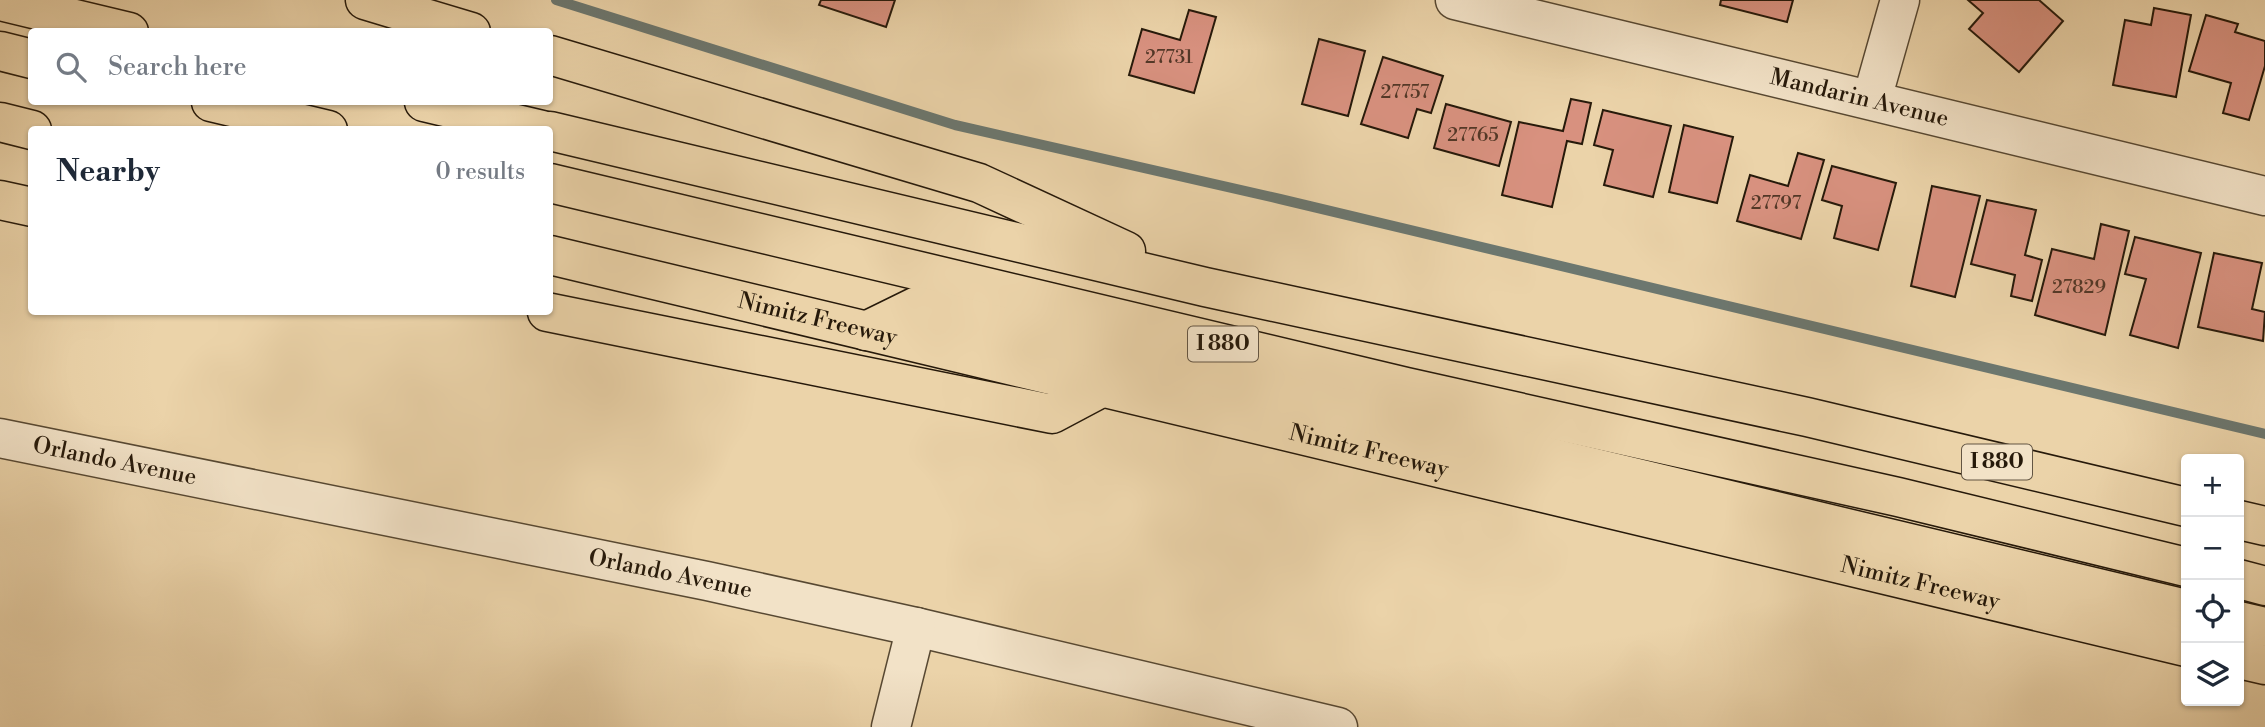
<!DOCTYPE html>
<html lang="en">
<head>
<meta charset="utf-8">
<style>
  body { margin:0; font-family:"Libre Bodoni",serif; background:#f6f6f7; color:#1f2937 }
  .controls { position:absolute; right:21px; bottom:21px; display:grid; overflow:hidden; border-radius:7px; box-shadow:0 2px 5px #0004 }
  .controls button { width:63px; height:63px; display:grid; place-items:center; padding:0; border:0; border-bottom:2px solid #e0e1e3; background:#fff; color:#1f2937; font:35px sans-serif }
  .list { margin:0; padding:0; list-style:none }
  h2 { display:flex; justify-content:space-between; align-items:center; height:91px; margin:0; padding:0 28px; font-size:30px }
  h2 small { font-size:23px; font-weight:400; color:#747a83 }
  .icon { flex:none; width:38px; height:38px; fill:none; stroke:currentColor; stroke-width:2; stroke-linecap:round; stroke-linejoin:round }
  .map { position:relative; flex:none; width:2265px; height:727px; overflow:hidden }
  .search { position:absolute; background:#fff; box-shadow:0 2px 5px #0004; left:28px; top:28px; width:525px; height:77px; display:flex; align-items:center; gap:18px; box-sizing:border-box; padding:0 24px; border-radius:7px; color:#747a83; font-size:26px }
  .panel { position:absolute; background:#fff; box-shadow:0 2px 5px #0004; left:28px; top:126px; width:525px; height:189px; border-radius:7px }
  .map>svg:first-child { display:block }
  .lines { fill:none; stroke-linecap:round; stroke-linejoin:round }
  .stream { stroke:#6c776f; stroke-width:10 }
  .building { fill:#d8917f; stroke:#26190a; stroke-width:2 }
  .minor-casing { stroke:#574832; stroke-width:41 }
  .highway-casing { stroke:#26190a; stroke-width:41 }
  .minor { stroke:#f2e2c7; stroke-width:38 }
  .highway { stroke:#ebd3a9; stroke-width:38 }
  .labels { text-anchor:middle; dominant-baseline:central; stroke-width:5; stroke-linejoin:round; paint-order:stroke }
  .number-label { font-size:19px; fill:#523727 }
  .shield { fill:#f2e2c7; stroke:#635543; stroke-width:2 }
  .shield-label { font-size:21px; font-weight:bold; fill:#26190a }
  .street-label { font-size:23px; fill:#26190a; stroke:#f2e2c7 }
</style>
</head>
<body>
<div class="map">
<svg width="2265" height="727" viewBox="0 0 2265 727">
  <rect width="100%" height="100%" fill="#ebd3a9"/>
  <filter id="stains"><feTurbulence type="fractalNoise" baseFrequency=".00286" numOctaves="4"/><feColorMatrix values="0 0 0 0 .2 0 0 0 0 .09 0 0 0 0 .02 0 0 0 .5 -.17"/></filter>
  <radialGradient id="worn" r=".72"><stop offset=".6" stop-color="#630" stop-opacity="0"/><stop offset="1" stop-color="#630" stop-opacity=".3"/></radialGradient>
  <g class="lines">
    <polyline class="stream" points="556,0 955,125 1280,199 2265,434"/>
  </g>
  <g class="building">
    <polygon points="821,0 895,0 886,27 819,5"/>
    <polygon points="1721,0 1793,0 1787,22 1720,5"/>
    <polygon points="1968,0 2039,0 2063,21 2019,72 1969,29 1983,13"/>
    <polygon points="2154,8 2191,15 2176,97 2113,85 2125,20 2151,25"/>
    <polygon points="1189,10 1216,17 1194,93 1129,75 1142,29 1180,40"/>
    <polygon points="2206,15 2238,24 2235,32 2265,41 2265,66 2249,120 2223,113 2231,83 2189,71"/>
    <polygon points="1319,39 1365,51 1348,116 1302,104"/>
    <polygon points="1383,57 1443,76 1431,113 1417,109 1408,138 1361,124"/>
    <polygon points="1571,99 1591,103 1582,144 1567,141 1552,207 1502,195 1519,122 1563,131"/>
    <polygon points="1446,104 1511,122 1499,166 1434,148"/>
    <polygon points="1603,110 1671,126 1653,197 1604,185 1613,150 1594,145"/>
    <polygon points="1684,125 1733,137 1717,203 1669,192"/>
    <polygon points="1798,153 1824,160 1801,239 1737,221 1750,175 1788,186"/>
    <polygon points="1832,166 1896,183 1878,250 1834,238 1842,206 1822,200"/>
    <polygon points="1932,186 1980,196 1955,297 1911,286"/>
    <polygon points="1987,200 2036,210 2025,255 2042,260 2032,301 2011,296 2015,275 1971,264"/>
    <polygon points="2101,224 2129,231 2105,335 2035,315 2052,249 2094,259"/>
    <polygon points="2135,237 2201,253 2178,348 2130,335 2146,279 2125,274"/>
    <polygon points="2214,253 2262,263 2252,309 2265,312 2263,341 2198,327"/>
  </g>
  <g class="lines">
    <defs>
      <g id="minor">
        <path id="s1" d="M 1455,0 L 2265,196"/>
        <polyline points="1872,99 1900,0"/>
        <path id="s2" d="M 0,438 L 707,581 L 916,627 L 1338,727"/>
        <polyline points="891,727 916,627"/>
      </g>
      <g id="highway">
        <polyline points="365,0 471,32"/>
        <polyline points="0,1 129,32"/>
        <polyline points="0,51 32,59"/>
        <polyline points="550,55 979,183 1126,251"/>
        <polyline points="211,102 328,130"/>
        <polyline points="424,102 542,130"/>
        <polyline points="0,122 32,130"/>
        <polyline points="550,131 1205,287 1807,417 2186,507"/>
        <polyline points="550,183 1406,387 1898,497 2186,567"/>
        <polyline points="0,200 32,207"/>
        <path id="s3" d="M 550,255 L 2186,647"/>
        <polyline points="547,312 1052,414 1101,388"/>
        <polyline points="866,331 917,306 2186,609"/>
        <polyline points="2239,520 2265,526"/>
        <polyline points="2239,579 2265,586"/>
        <polyline points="2239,621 2265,627"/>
        <polyline points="2239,659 2265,665"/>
      </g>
    </defs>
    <use href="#minor" class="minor-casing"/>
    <use href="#highway" class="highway-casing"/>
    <use href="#minor" class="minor"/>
    <use href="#highway" class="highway"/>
  </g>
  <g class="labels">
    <g class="number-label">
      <text x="1169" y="57">27731</text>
      <text x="1405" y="92">27757</text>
      <text x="1473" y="135">27765</text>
      <text x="1776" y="203">27797</text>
      <text x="2079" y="287">27829</text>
    </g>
    <g class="shield">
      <rect x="1188" y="326.5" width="70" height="35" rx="5"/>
      <rect x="1962" y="444.5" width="70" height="35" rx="5"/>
    </g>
    <g class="shield-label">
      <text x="1223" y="344">I 880</text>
      <text x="1997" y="462">I 880</text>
    </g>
    <g class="street-label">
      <text stroke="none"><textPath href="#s1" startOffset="416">Mandarin Avenue</textPath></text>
      <text stroke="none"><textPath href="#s3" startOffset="275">Nimitz Freeway</textPath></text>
      <text stroke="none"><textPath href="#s3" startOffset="842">Nimitz Freeway</textPath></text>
      <text stroke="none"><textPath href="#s2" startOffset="117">Orlando Avenue</textPath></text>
      <text stroke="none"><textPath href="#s2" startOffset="684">Orlando Avenue</textPath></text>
      <text stroke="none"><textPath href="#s3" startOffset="1409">Nimitz Freeway</textPath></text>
    </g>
  </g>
  <rect width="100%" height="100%" filter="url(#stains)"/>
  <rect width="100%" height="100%" fill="url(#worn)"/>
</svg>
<div class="controls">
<button>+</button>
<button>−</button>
<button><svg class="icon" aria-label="locate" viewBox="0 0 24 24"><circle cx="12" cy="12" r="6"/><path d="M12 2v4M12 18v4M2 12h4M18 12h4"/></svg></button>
<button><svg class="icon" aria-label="layers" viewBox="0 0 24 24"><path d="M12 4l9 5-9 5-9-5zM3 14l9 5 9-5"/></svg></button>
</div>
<div class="search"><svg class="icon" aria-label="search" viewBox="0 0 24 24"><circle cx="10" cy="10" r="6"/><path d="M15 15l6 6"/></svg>Search here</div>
<section class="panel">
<h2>Nearby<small>0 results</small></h2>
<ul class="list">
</ul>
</section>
</div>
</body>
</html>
